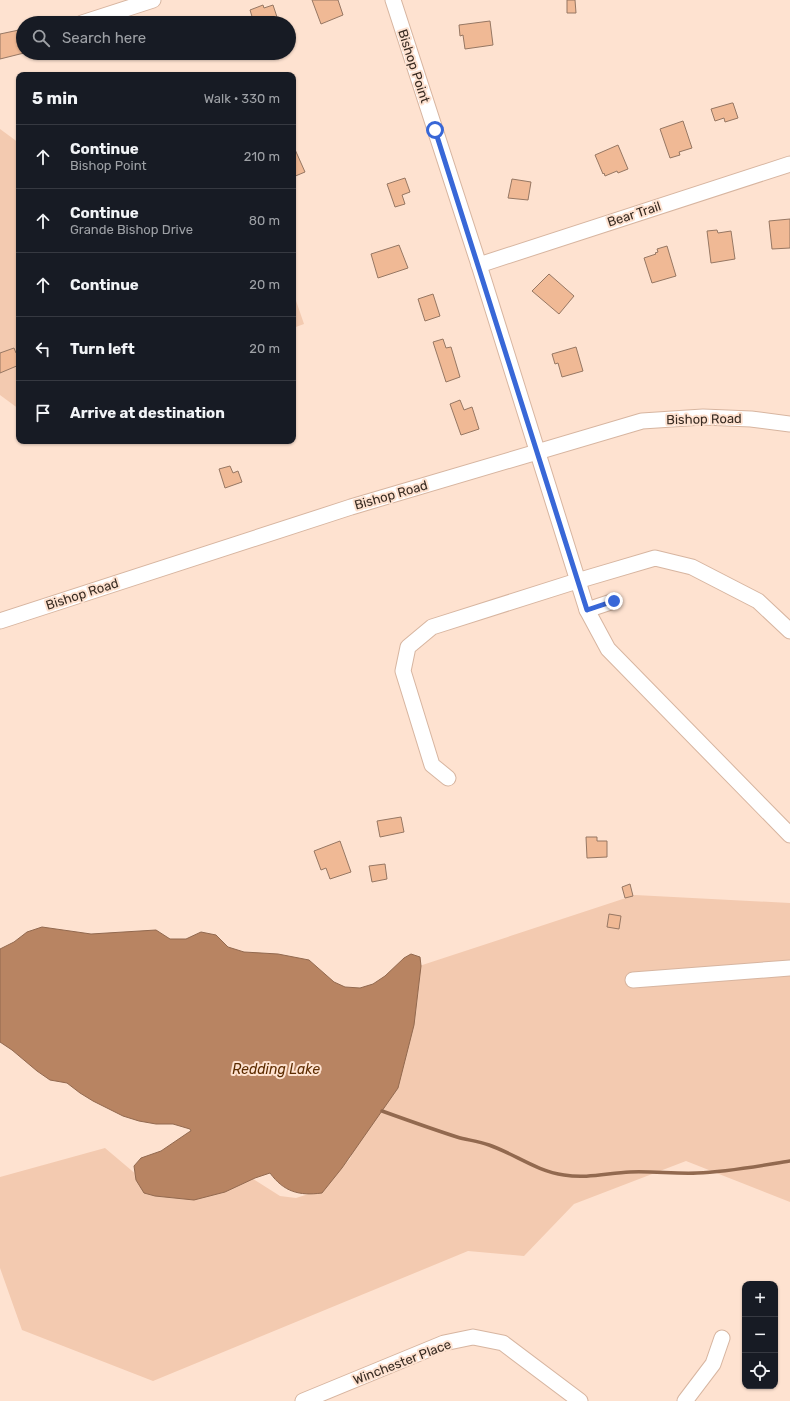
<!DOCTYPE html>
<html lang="en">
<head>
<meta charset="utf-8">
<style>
  body { margin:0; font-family:Rubik,sans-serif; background:#20242c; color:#f1f3f6 }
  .controls { position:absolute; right:12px; bottom:12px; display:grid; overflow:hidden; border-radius:8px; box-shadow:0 1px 3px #0004 }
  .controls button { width:36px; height:36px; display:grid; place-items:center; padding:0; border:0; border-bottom:1px solid #363941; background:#171b24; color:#f1f3f6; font:20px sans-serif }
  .stop { position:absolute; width:12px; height:12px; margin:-9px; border:3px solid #3867d7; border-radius:50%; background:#fff }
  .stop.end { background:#3867d7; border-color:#fff; box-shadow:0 1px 4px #0008 }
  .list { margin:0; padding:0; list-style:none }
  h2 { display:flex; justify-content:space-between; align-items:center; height:52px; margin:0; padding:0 16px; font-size:17px }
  h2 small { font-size:13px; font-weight:400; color:#9ea1a6 }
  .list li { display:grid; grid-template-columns:26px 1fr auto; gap:12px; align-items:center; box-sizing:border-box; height:64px; padding:0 16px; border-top:1px solid #363941 }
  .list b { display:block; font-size:15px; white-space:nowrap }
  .list p { margin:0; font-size:13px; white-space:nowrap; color:#9ea1a6 }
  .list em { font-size:13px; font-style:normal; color:#9ea1a6 }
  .icon { flex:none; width:22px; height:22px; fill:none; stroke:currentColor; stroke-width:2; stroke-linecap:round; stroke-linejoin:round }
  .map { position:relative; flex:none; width:790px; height:1401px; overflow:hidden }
  .search { position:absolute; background:#171b24; box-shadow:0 1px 3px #0004; left:16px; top:16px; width:280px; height:44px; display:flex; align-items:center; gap:10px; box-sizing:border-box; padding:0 14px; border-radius:22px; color:#9ea1a6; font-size:15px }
  .panel { position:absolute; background:#171b24; box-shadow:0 1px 3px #0004; left:16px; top:72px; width:280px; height:372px; border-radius:8px }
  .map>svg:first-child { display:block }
  .green { fill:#f3cab0 }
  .water { fill:#b88462; stroke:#92694f }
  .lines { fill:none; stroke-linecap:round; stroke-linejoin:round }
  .stream { stroke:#92694f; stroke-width:3.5 }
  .building { fill:#f0b995; stroke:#967763 }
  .minor-casing { stroke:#d7b5a0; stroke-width:17 }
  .minor { stroke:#fff; stroke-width:15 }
  .route { stroke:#3867d7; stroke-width:5 }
  .labels { text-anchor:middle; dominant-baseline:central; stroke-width:4; stroke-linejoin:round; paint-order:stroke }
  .street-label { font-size:13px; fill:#382b22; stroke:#fee2d0 }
  .water-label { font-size:14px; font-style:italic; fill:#5d2c00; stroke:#fee2d0 }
</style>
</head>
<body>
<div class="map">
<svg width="790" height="1401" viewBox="0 0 790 1401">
  <rect width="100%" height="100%" fill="#fee2d0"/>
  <g class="green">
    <polygon points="0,129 19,143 19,409 0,395"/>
    <polygon points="293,292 304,324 293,328"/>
    <polygon points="635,895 790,903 790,1202 686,1161 574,1204 524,1256 468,1251 153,1381 22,1330 0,1268 0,1177 105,1148 157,1192 250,1177 280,1196 296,1198 315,1192 350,1159 371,1106 401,972"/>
  </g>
  <path class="water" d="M 42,927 L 91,934 L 156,930 L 170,939 L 186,939 L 201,932 L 216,935 L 228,947 L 244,952 L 278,954 L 309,960 L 334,982 L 345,987 L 360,988 L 373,984 L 385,976 L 404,958 L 411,954 L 420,957 L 421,966 L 414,1025 L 398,1088 L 342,1168 L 322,1193 C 299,1196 284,1192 270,1173 L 255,1178 L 225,1192 L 194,1200 L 155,1196 L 144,1193 L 136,1180 L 134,1166 L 141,1158 L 161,1151 L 189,1132 L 191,1131 L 190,1129 L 173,1124 L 156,1124 L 139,1121 L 123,1116 L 93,1101 L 80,1093 L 67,1083 L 50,1080 L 37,1071 L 12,1050 L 0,1042 L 0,949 L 14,942 L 27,932 Z"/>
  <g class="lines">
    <path class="stream" d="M 382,1111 C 407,1120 432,1129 457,1137 C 467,1140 478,1141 489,1145 C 515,1154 536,1171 564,1175 C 587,1179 608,1173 630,1172 C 653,1171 675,1174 697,1173 C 728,1172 759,1166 790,1161"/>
  </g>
  <g class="building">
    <polygon points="312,0 338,0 343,15 321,24"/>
    <polygon points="567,0 575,0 576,13 567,13"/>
    <polygon points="263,5 264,8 273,5 277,17 260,23 254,23 250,10"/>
    <polygon points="490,21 493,45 465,49 463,35 460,36 459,25"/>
    <polygon points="19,30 24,53 0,59 0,34"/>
    <polygon points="732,103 733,103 738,118 725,122 724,118 715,121 711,109"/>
    <polygon points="683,121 692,148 679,152 680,155 670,158 660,129"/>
    <polygon points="293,145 305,172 293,177"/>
    <polygon points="618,145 628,169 618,173 617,171 605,176 604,173 603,174 595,155"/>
    <polygon points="405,178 410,192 402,195 405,204 395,207 387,184"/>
    <polygon points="512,179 531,182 528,200 508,198"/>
    <polygon points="790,219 790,248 772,249 769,221"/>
    <polygon points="717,230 718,233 731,231 735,259 711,263 707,231"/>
    <polygon points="399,245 408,268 378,278 371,254"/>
    <polygon points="667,246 676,276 652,283 644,258 656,254 655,253 658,252 657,249"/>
    <polygon points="549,274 574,296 559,314 532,291"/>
    <polygon points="433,294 440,316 425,321 418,299"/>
    <polygon points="443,339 446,348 451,347 460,377 446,382 433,342"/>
    <polygon points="576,347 583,371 562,377 558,363 555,364 552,354"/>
    <polygon points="14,348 16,353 19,352 19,365 0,373 0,353"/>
    <polygon points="460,400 464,410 472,407 479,429 461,435 450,404"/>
    <polygon points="230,466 233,473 238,471 242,482 225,488 219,469"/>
    <polygon points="401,817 404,832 380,837 377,821"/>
    <polygon points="586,837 597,837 597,841 607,841 607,857 587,858"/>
    <polygon points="340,841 351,872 330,879 326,868 321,870 314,851"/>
    <polygon points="385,864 387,879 372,882 369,866"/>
    <polygon points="630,884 633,896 625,898 622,887"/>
    <polygon points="609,914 621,916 619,929 607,927"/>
  </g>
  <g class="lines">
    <defs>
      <g id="minor">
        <polyline points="393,0 479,265 587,610 608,649 790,835"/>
        <polyline points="82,23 153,0"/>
        <polyline points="479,265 790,164"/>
        <polyline points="587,610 614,601"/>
        <polyline points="0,621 351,507 642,421 703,417 751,419 790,424"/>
        <polyline points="448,778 432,765 403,671 408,647 432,627 577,581 655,558 692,567 758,601 790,631"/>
        <polyline points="633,980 790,968"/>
        <polyline points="303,1401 444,1343 473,1337 503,1343 580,1401"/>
        <polyline points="685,1401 713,1364 722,1338"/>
      </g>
    </defs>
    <use href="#minor" class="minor-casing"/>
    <use href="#minor" class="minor"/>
  </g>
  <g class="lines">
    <polyline class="route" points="435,130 587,610 614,601"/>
  </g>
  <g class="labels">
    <g class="street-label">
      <text transform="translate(414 66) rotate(72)">Bishop Point</text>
      <text transform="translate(634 214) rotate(-18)">Bear Trail</text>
      <text transform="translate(704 419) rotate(-1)">Bishop Road</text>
      <text transform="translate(391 495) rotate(-16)">Bishop Road</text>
      <text transform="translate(82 594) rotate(-18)">Bishop Road</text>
      <text transform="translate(402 1362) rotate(-21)">Winchester Place</text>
    </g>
    <g class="water-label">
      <text x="276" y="1069">Redding Lake</text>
    </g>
  </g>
</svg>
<div class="controls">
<button>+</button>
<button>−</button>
<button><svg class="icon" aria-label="locate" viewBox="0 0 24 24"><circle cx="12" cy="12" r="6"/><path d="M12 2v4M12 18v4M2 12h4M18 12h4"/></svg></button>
</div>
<div class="stop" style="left:435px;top:130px"></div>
<div class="stop end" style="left:614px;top:601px"></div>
<div class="search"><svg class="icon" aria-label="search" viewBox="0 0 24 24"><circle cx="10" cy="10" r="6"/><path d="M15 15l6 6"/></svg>Search here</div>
<section class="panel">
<h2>5 min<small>Walk · 330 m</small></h2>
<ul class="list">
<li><svg class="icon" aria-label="ahead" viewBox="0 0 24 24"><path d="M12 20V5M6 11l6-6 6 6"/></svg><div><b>Continue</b><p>Bishop Point</p></div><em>210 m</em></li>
<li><svg class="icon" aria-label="ahead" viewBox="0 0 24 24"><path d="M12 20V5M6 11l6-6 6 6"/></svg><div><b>Continue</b><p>Grande Bishop Drive</p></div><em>80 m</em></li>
<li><svg class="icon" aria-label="ahead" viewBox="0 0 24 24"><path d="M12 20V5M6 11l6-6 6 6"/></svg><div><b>Continue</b></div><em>20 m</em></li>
<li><svg class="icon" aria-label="left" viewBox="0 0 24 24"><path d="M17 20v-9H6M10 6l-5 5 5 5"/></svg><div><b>Turn left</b></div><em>20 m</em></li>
<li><svg class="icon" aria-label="arrive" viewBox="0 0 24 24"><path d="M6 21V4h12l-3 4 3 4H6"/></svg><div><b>Arrive at destination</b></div></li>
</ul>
</section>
</div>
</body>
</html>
